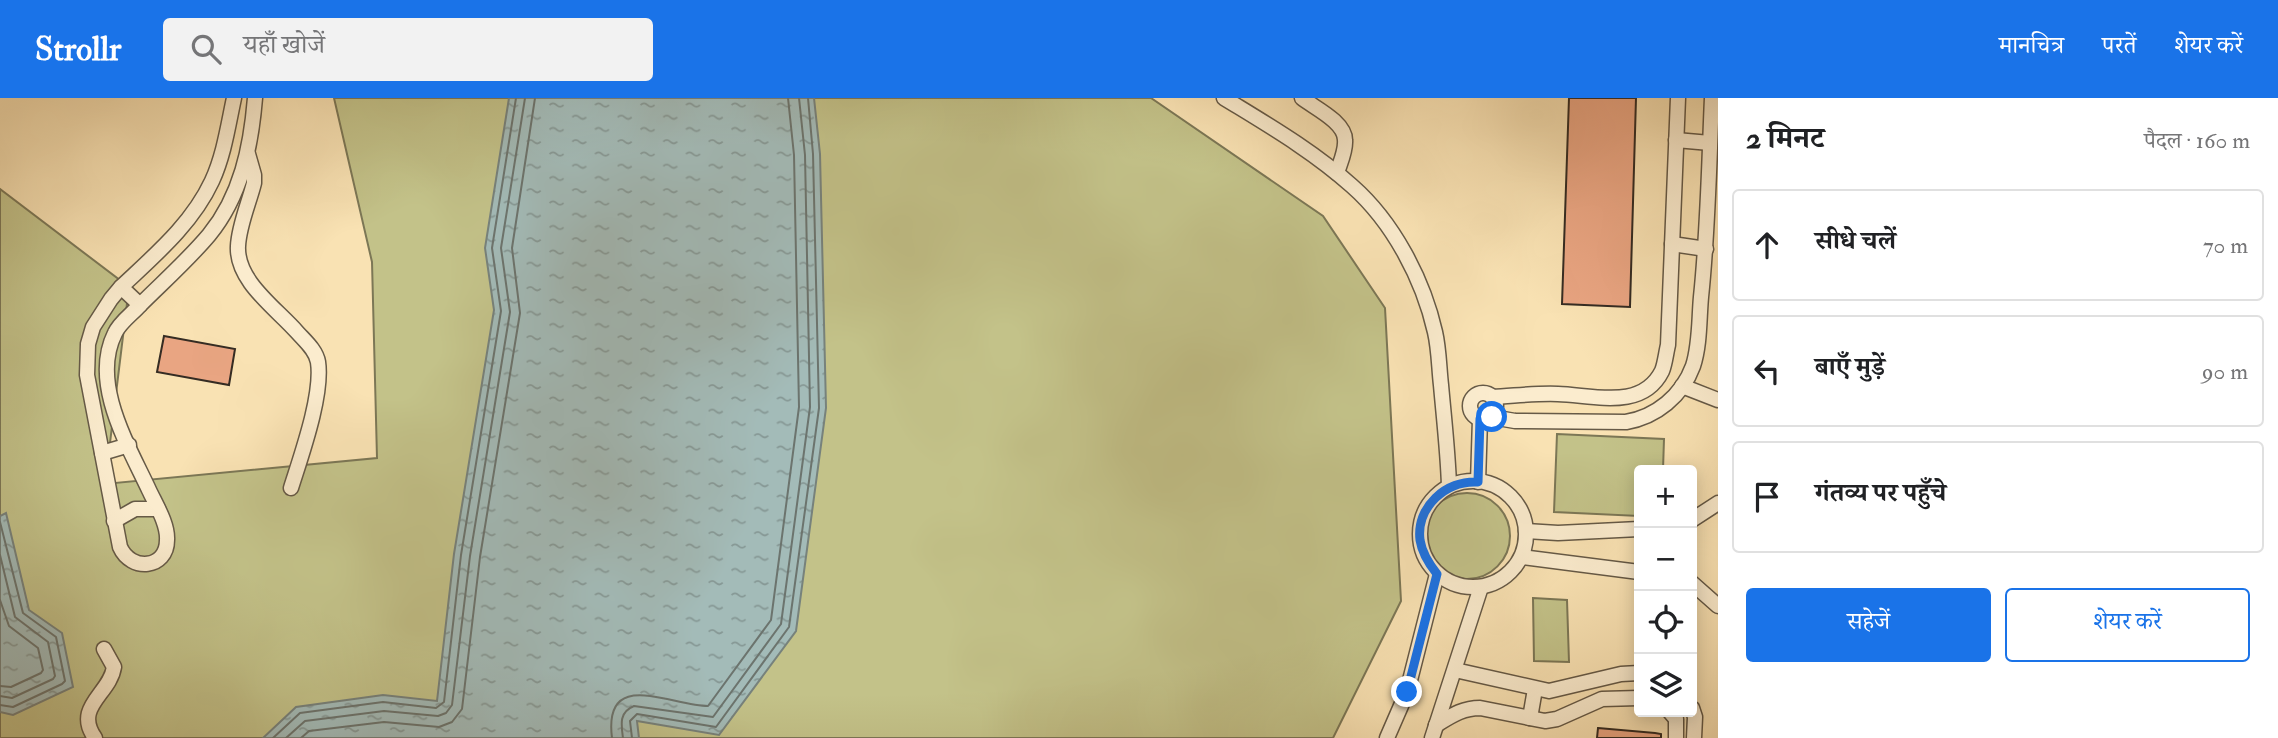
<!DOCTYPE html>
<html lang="hi">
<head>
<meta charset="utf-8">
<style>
  body { margin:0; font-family:"IM FELL Double Pica","Noto Serif Devanagari",serif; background:#f2f2f2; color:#202124 }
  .controls { position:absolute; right:21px; bottom:21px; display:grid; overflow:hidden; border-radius:7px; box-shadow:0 4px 18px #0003 }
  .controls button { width:63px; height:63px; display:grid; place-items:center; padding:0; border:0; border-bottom:2px solid #e0e0e0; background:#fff; color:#202124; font:35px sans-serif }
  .stop { position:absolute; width:21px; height:21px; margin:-16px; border:5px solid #1a73e8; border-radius:50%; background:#fff }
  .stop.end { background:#1a73e8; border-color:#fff; box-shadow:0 2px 7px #0008 }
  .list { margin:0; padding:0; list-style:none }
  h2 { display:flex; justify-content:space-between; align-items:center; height:91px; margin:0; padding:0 28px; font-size:30px }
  h2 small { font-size:23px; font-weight:400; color:#757577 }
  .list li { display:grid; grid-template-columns:46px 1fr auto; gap:21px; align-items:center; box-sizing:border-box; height:112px; margin:0 14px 14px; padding:0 14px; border:2px solid #e0e0e0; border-radius:7px }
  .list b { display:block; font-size:26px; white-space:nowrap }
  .list em { font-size:23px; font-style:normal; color:#757577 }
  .actions { display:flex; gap:14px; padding:21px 28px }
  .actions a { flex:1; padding:16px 0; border:2px solid #1a73e8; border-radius:7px; text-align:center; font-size:24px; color:#1a73e8 }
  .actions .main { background:#1a73e8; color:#fff }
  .icon { flex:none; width:38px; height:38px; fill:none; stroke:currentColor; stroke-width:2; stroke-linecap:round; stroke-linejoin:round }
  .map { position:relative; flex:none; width:1718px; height:640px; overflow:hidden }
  header { display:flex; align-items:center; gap:42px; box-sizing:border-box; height:98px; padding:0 35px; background:#1a73e8; color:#fff }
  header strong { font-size:33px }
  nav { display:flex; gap:38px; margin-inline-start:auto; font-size:24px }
  .search { width:490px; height:63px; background:#f2f2f2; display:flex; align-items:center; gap:18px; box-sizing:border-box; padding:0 24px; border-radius:7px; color:#757577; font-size:26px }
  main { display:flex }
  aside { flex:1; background:#fff }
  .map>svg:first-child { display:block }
  .grass { fill:#c3c289; stroke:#7c7756; stroke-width:2 }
  .water { fill:url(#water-ripples); stroke:#77827c; stroke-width:2 }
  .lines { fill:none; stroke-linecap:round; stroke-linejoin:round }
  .shore { stroke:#6c746e; stroke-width:2 }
  .building { fill:#e9a582; stroke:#352c23; stroke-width:2 }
  .minor-casing { stroke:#665a47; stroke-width:17 }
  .minor { stroke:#fbecce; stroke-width:14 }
  .route { stroke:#1a73e8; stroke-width:9 }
</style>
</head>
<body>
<header>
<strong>Strollr</strong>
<div class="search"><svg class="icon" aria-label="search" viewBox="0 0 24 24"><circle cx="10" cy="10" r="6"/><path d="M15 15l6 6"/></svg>यहाँ खोजें</div>
<nav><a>मानचित्र</a><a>परतें</a><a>शेयर करें</a></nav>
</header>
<main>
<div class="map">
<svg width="1718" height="640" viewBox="0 0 1718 640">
  <defs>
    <pattern id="water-ripples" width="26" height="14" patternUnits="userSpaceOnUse" patternTransform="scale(1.75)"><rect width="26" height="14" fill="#a3bbb8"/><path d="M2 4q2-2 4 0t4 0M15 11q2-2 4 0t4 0" fill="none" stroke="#869895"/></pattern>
  </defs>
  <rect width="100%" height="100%" fill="#f9e2b3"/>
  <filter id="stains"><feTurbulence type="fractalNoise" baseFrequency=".00286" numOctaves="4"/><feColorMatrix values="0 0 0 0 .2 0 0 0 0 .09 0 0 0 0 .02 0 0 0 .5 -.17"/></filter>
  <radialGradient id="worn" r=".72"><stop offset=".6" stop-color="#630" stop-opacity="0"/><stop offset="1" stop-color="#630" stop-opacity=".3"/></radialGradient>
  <g class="grass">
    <polygon points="334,0 1151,0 1323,118 1385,210 1401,503 1333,640 0,640 0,91 129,189 105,386 377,360 372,164"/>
    <polygon points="1557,336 1664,341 1663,372 1639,372 1639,418 1554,414"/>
    <circle cx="1467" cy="438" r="43"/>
    <polygon points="1533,500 1567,502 1569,564 1534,563"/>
  </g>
  <g class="water">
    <polygon points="509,0 814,0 820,56 826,310 796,533 719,637 637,623 639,640 263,640 296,609 383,597 437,603 454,456 494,212 485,150"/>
    <polygon points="6,415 29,512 62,535 73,589 13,617 0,614 0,418"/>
  </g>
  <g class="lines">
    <g class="shore">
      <polyline points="0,424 23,515 56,539 65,583 62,586 13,609 0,607"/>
      <polyline points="0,457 15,519 48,544 55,578 53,581 12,600 0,598"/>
      <polyline points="0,502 9,528 38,550 43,572 41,575 11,589 0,588"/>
      <polyline points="273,640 300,615 383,604 436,610 444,604 461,457 501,213 492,150 516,0"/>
      <polyline points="286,640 305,623 384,613 438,618 446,615 452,607 470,458 510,214 501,150 525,0"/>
      <polyline points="301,640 309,633 384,624 439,629 452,624 462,611 480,459 520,215 512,150 535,0"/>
      <path d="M 612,640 C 603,569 671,608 708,608 L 771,522 L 799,309 L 794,57 L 788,0"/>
      <path d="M 623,640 C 621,626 619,614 634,608 L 713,619 L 781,526 L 810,309 L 805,57 L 799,0"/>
      <polyline points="632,640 630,623 637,616 716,629 789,529 819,310 813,56 808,0"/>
    </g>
  </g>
  <g class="building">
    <polygon points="1569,0 1636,0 1630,209 1562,206"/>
    <polygon points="164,238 235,251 229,287 157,274"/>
    <polygon points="1598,630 1655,635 1661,636 1661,640 1597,640"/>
  </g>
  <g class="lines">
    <defs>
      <g id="minor">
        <path d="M 234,0 C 228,28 224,57 212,83 C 192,126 155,157 121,189 L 140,207 C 163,184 188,162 209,137 C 241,98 251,49 255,0"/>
        <path d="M 1224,0 C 1268,27 1313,53 1352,88 C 1393,124 1423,181 1435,234 C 1439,251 1439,270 1441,287 C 1444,321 1448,355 1449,388"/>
        <path d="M 1302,0 C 1315,10 1345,24 1345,42 C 1346,53 1340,65 1337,75"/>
        <polyline points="1676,42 1710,45"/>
        <path d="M 248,56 L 254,77 L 254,85 C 249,105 239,127 238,148 C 236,183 276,210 297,234 C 305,243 316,252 318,264 C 323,297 301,358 291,390"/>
        <polyline points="1672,146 1706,151"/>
        <path d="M 121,189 L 111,201 L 93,229 L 88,246 L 87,277 L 120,449 C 131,474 167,471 167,442 C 168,426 156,407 149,392 C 128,347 90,285 115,235 C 120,224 132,216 140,207"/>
        <polyline points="1682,288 1718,302"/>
        <circle cx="1483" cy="308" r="13"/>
        <path d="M 1492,299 C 1514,298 1536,295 1558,296 C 1593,297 1642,313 1662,273 C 1665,266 1666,255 1668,247 L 1678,0"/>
        <path d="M 1492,319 L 1515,323 L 1626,324 C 1656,319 1682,298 1693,268 C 1700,247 1699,221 1701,199 C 1708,133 1709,66 1712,0"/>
        <polyline points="102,355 129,347"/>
        <circle cx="1473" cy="436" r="53"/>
        <polyline points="1478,384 1480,321"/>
        <polyline points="1692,422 1718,405"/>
        <polyline points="114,423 135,411 158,411"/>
        <polyline points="1526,433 1558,435 1639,431"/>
        <polyline points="1522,459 1639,474"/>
        <polyline points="1692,485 1718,508"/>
        <polyline points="1455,572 1549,593 1621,576 1639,575"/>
        <polyline points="1692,610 1695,619 1694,640"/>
        <polyline points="1670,614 1676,621 1676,640"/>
        <polyline points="1530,620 1535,591"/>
        <path d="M 1436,627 C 1451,618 1462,610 1480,610 L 1545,623 L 1557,621 L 1602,601 L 1639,600"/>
        <path d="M 95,640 C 73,609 110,596 114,569 L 104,551"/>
        <polyline points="1387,640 1407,594 1437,476"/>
        <polyline points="1432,640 1481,489"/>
      </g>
    </defs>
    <use href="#minor" class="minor-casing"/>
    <use href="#minor" class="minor"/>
  </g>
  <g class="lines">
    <path class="route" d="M 1407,594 L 1437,476 C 1429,466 1422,455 1420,442 C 1416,409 1446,382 1478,384 L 1480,321 L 1492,319"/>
  </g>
  <rect width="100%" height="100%" filter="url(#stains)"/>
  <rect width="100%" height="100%" fill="url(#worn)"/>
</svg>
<div class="controls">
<button>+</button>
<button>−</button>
<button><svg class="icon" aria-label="locate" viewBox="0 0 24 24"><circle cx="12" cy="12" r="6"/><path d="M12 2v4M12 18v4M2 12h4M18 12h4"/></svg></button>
<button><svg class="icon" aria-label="layers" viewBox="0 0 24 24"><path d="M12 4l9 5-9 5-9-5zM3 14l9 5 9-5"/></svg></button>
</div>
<div class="stop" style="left:1492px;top:319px"></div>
<div class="stop end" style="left:1407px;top:594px"></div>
</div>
<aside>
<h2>2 मिनट<small>पैदल · 160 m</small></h2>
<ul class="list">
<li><svg class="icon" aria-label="ahead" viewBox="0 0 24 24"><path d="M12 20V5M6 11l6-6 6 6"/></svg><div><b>सीधे चलें</b></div><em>70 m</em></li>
<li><svg class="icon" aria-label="left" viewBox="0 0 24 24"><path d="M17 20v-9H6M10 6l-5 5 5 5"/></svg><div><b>बाएँ मुड़ें</b></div><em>90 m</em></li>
<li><svg class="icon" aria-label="arrive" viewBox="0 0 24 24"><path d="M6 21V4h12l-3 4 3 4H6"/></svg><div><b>गंतव्य पर पहुँचे</b></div></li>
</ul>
<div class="actions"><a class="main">सहेजें</a><a>शेयर करें</a></div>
</aside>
</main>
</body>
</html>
